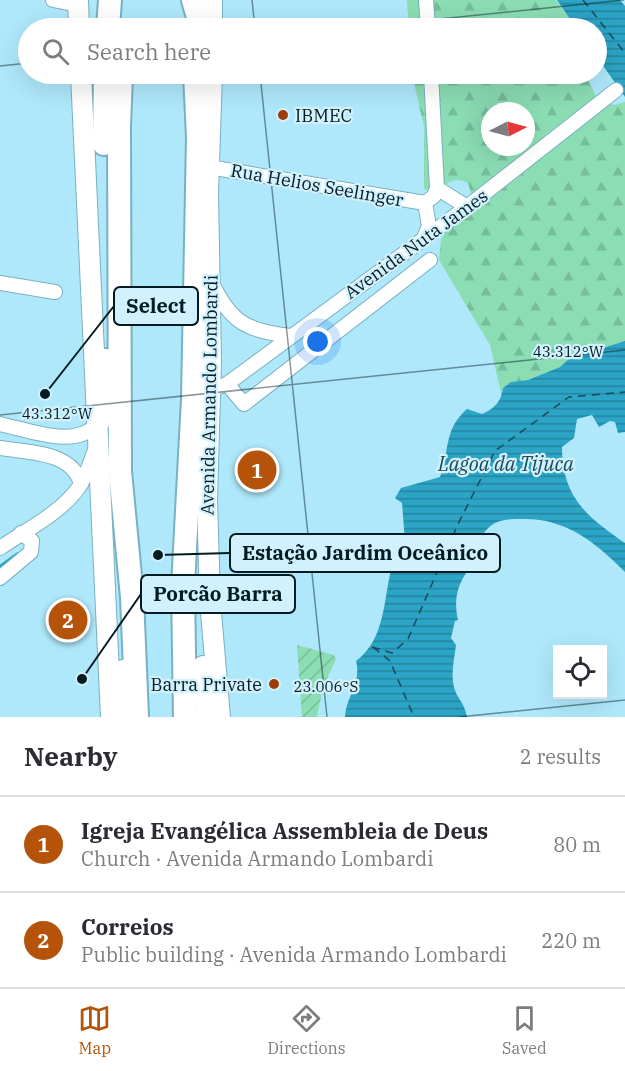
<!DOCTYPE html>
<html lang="en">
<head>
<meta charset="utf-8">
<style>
  body { margin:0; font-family:"IBM Plex Serif",serif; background:#f7f7f7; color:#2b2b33 }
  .controls { position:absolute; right:18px; bottom:18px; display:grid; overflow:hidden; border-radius:0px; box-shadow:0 6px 24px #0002 }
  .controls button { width:54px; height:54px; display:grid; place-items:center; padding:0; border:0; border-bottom:2px solid #e1e1e2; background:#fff; color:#2b2b33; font:30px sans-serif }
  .compass { position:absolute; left:481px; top:102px; width:54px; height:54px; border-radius:50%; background:#fff; box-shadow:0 6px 24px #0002; rotate:84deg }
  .you { position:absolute; left:318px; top:342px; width:21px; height:21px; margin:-15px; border:4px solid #fff; border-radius:50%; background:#1a73e8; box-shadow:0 0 0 9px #1a73e833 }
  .badge { display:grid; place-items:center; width:39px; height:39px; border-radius:50%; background:#b45309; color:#fff; font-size:20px; font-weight:700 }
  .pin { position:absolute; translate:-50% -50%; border:3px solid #fff; box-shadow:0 2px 6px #0006 }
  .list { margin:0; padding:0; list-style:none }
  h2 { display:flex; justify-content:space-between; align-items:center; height:78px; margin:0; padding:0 24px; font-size:26px }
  h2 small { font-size:20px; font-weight:400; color:#7c7c81 }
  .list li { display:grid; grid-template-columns:39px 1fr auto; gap:18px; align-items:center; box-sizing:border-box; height:96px; padding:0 24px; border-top:2px solid #e1e1e2 }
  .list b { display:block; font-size:22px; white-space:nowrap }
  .list p { margin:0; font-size:20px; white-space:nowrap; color:#7c7c81 }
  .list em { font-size:20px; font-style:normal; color:#7c7c81 }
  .icon { flex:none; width:33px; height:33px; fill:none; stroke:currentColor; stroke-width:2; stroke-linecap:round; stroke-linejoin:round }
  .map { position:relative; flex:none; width:625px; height:717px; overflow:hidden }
  .search { position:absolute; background:#fff; box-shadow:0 6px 24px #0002; left:18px; right:18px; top:18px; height:66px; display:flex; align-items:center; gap:15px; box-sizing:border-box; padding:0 21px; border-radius:33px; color:#7c7c81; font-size:22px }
  .sheet { height:270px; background:#fff }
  nav { display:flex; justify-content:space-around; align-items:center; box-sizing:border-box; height:84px; border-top:2px solid #e1e1e2; background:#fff; font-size:16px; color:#7c7c81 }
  nav a { display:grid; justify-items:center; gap:3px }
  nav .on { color:#b45309 }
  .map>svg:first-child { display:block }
  .forest { fill:url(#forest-firs); fill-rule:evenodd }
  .garden { fill:url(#garden-furrows) }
  .water { fill:url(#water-rules) }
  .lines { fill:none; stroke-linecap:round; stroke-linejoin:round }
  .stream { stroke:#2ba4c5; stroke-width:4 }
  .ferry { stroke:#1a4a59; stroke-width:1.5; stroke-dasharray:8 6; stroke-linecap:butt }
  .minor-casing { stroke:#79b1c3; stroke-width:16 }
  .secondary-casing { stroke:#79b1c3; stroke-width:22 }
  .trunk-casing { stroke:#79b1c3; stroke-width:26 }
  .minor { stroke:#fff; stroke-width:14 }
  .secondary { stroke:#fff; stroke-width:20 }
  .trunk { stroke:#fff; stroke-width:22 }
  .ticks { fill:none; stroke:#041b22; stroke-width:1.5; stroke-opacity:0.45 }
  .poi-dot { fill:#9f3b08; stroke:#d0f1fd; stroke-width:2 }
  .labels { text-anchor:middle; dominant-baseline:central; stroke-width:4.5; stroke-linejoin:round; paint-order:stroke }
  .poi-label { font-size:18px; fill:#041b22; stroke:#d0f1fd; text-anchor:start }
  .street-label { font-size:18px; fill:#041b22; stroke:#d0f1fd }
  .water-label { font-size:20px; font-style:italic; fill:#1a4a59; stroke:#d0f1fd }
  .ticks-label { font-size:15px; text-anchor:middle; fill:#041b22; stroke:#d0f1fd; stroke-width:4.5; stroke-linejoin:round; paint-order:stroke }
  .leader { fill:none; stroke:#041b22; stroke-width:2 }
  .callout-dot { fill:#041b22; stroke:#d0f1fd; stroke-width:2 }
  .callout { fill:#d0f1fd; stroke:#041b22; stroke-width:2 }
  .callout-label { font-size:20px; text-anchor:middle; font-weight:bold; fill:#041b22 }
</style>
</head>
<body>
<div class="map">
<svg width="625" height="717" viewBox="0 0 625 717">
  <defs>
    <pattern id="forest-firs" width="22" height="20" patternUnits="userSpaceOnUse" patternTransform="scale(1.5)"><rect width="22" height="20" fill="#8bddb4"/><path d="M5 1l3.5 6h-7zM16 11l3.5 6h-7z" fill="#76bd9a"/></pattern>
    <pattern id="garden-furrows" width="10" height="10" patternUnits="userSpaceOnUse" patternTransform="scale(1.5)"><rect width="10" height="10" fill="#8bddb4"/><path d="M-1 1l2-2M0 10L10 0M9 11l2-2" fill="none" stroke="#76bd9a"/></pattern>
    <pattern id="water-rules" width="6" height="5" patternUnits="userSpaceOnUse" patternTransform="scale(1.5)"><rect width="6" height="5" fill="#2ba4c5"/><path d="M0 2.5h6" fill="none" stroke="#2385a0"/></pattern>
  </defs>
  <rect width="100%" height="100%" fill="#afe8fb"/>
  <g class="forest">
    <polygon points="407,0 556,0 576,28 409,28"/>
    <path d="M 412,74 L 586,74 L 597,99 L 614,105 L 625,102 L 625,341 L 570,358 L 560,367 L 528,380 L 511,382 L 503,388 L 502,397 L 490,345 L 439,260 L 441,240 L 449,226 L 465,212 L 471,194 L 468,183 C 453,175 447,184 435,194 L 424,189 L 424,127 ZM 490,111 L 526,111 L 526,147 L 490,147 Z"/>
  </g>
  <polygon class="garden" points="297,645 334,655 336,659 323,687 317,717 302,717"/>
  <g class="water">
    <polygon points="557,0 620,0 625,6 625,97 597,57 596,28 576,28"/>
    <path d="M 625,341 L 625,432 L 618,433 L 615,422 L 610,421 L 599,427 L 592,415 L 577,419 L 574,438 L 562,447 C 562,497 587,517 625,543 L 625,572 C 595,542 566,518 522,519 C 513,519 504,519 495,523 C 482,530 472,551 466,563 L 471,566 C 458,583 453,598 458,620 L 455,621 L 451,638 L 456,645 C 454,661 449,680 457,695 C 462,703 465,707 467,717 L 345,717 C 346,696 362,683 356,661 C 387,638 383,596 393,562 C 395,555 401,548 405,542 L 402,503 L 395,498 L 401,488 L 440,477 C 450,451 443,430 467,409 L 482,414 C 495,408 501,402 503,388 L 511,382 L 528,380 L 560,367 L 570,358 Z"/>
  </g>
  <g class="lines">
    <polyline class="stream" points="0,567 18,554"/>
    <g class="ferry">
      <polyline points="583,0 625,53"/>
      <polyline points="372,647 392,653 408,639 458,524 495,451 569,397 625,392"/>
      <polyline points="373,647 390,661 414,717"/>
    </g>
    <defs>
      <g id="minor">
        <polyline points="53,0 78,5"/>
        <polyline points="426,0 428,28"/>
        <polyline points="209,167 425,203 434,196 437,188 431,74"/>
        <polyline points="437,188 467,207"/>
        <polyline points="424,238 429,226 425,203"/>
        <polyline points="0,283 55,292"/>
        <path d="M 212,283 C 232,324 246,330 291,336"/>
        <polyline points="227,384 244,404 430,260"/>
        <polyline points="210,390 227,384 467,207 616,90"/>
        <path d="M 0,424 C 29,430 79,451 99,421"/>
        <path d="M 0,448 C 29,453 72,451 81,484"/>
        <path d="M 0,548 C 26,530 61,513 79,487 C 87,475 91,460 96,447"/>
        <polyline points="0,578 31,552 32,541 21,533"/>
      </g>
      <g id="secondary">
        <polyline points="78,0 79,28"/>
        <polyline points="212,28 212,0"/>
        <polyline points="81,74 111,717"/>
        <polyline points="212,74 208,193 211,361 207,499 210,601 220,717"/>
        <polyline points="203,666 206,717"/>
        <polyline points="123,670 126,717"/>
      </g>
      <g id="trunk">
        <polyline points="193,0 201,28"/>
        <polyline points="108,28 110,0"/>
        <polyline points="121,74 119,127 120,471 132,597 137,717"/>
        <polyline points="104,144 105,74"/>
        <polyline points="99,421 105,360"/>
        <polyline points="185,717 183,586 193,399 198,137 195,74"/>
      </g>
    </defs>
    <use href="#minor" class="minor-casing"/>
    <use href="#secondary" class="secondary-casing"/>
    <use href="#trunk" class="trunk-casing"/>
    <use href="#minor" class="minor"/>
    <use href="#secondary" class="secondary"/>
    <use href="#trunk" class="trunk"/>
  </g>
  <path class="ticks" d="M 252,0 L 255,28M 352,28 L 624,0M 0,66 L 28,63M 260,74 L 327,717M 0,415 L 625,350M 459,717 L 625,700"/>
  <g class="poi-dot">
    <circle cx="283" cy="115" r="6"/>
    <circle cx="274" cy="684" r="6"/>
  </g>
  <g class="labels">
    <g class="poi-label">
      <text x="295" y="115">IBMEC</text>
      <text x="262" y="684" text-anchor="end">Barra Private</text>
    </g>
    <g class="street-label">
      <text transform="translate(317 185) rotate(10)">Rua Helios Seelinger</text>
      <text transform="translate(416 244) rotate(-36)">Avenida Nuta James</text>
      <text transform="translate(209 395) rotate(-89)">Avenida Armando Lombardi</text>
    </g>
    <g class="water-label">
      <text x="506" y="463">Lagoa da Tijuca</text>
    </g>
  </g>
  <g class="ticks-label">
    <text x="568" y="357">43.312°W</text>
    <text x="57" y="419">43.312°W</text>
    <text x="326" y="692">23.006°S</text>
  </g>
  <path class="leader" d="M45 394L114 306M158 555L230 553M82 679L141 594"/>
  <g class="callout-dot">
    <circle cx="45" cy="394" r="6"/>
    <circle cx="158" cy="555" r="6"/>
    <circle cx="82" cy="679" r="6"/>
  </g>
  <g class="callout">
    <rect x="114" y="287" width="84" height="38" rx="6"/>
    <rect x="230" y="534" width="270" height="38" rx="6"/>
    <rect x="141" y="575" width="154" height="38" rx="6"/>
  </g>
  <g class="callout-label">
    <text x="156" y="313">Select</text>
    <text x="365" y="560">Estação Jardim Oceânico</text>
    <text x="218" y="601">Porcão Barra</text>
  </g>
</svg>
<div class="controls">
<button><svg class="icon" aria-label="locate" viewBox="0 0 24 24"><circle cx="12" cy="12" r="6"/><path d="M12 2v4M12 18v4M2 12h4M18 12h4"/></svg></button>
</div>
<svg class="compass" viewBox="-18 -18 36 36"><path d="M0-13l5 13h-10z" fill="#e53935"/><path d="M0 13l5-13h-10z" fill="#7c7c81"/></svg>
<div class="you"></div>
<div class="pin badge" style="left:257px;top:470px">1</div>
<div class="pin badge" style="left:68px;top:620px">2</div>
<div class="search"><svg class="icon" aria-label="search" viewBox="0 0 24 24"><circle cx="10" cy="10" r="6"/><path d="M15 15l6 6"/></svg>Search here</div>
</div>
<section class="sheet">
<h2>Nearby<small>2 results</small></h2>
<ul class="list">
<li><span class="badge">1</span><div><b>Igreja Evangélica Assembleia de Deus</b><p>Church · Avenida Armando Lombardi</p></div><em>80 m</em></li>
<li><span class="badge">2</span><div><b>Correios</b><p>Public building · Avenida Armando Lombardi</p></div><em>220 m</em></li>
</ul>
</section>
<nav>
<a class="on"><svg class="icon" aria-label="map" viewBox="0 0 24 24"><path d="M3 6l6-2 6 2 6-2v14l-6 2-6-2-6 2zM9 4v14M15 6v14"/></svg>Map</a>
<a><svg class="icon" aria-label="directions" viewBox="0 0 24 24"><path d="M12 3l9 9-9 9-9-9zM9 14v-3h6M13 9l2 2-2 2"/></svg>Directions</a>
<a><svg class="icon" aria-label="saved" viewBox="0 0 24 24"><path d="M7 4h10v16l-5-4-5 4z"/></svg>Saved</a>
</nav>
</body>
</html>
